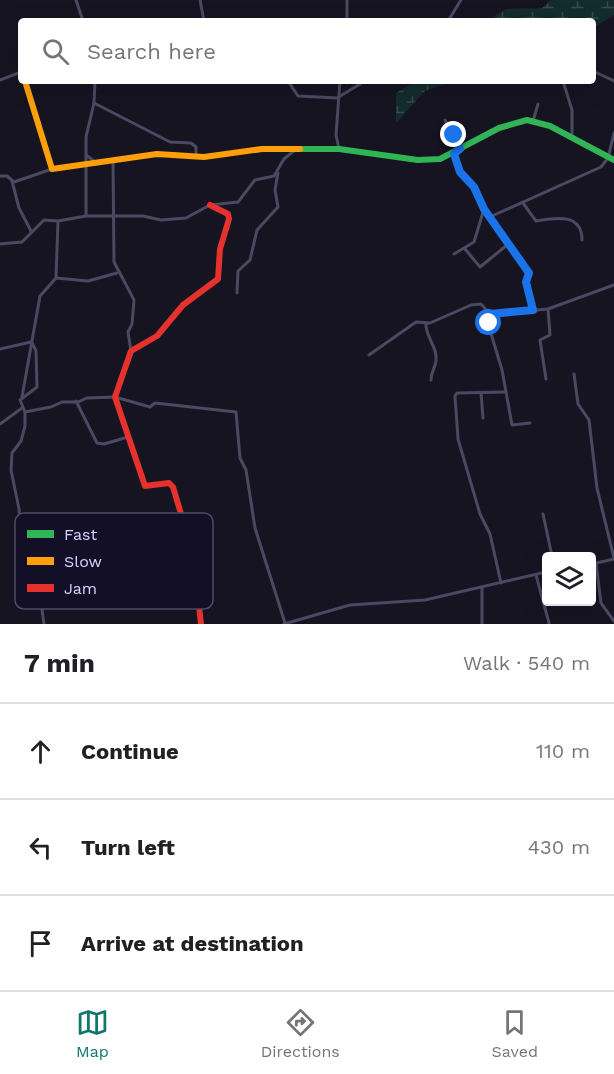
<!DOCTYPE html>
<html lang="en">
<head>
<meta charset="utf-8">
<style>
  body { margin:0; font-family:"Work Sans",sans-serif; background:#f6f6f6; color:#202124 }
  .controls { position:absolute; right:18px; bottom:18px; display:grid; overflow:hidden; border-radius:6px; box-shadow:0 6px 24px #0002 }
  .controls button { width:54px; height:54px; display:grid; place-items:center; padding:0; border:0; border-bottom:2px solid #e0e0e0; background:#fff; color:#202124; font:30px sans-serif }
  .stop { position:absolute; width:18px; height:18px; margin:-14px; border:4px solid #1a73e8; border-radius:50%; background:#fff }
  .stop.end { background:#1a73e8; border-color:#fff; box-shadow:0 2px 6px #0008 }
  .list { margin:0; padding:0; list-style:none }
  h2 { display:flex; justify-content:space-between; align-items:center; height:78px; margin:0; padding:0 24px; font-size:26px }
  h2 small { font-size:20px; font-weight:400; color:#757577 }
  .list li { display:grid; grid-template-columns:39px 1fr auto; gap:18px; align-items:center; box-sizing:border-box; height:96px; padding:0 24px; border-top:2px solid #e0e0e0 }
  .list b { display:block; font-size:22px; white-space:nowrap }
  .list em { font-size:20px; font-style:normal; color:#757577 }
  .icon { flex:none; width:33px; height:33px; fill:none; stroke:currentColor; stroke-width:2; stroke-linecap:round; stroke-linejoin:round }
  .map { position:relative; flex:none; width:614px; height:624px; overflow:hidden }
  .search { position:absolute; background:#fff; box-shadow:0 6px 24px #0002; left:18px; right:18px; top:18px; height:66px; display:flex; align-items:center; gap:15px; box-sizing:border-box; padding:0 21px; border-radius:6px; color:#757577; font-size:22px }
  .sheet { height:366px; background:#fff }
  nav { display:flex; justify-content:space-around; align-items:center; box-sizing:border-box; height:84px; border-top:2px solid #e0e0e0; background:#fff; font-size:16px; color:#757577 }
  nav a { display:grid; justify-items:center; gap:3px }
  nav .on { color:#0f766e }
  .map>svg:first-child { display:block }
  .wetland { fill:url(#wetland-marsh) }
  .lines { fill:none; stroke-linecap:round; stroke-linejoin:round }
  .street { stroke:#4a4962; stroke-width:3 }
  .fast { stroke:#30b455; stroke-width:6 }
  .slow { stroke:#ff9f0a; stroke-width:6 }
  .jam { stroke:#e5322d; stroke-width:6 }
  .route { stroke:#1a73e8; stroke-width:8 }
  .key { fill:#130f26; stroke:#4e4a67; stroke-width:1.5 }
  .key-label { font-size:16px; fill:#d9d4ff }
</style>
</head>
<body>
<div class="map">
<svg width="614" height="624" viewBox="0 0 614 624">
  <defs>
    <pattern id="wetland-marsh" width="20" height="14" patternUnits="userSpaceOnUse" patternTransform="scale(1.5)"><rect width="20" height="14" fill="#132c2d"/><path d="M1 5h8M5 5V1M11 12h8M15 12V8" fill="none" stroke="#354a4c"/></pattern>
  </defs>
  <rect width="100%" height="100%" fill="#161421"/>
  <g class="wetland">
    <polygon points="551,0 614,0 614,15 593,28 593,21 487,21 506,9 542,8"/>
    <polygon points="416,81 452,81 425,91 396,123 396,93"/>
  </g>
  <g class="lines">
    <g class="street">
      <polyline points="76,0 83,21"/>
      <polyline points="200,0 204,21"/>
      <polyline points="347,0 347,21"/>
      <polyline points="448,21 461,0"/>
      <polyline points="593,71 614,81"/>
      <polyline points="0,80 21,72"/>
      <polyline points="288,81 298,96 337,98 365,81"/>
      <polyline points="563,81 572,110 572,139"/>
      <polyline points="94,103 170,142 191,143 196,147 196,157"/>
      <polyline points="445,120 460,149"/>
      <polyline points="533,121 538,104"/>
      <polyline points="339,149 336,135 340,81"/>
      <polyline points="454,154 460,173 474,187 485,212 492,216 601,167 608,158 614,133"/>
      <polyline points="86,155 94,161"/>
      <polyline points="113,160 114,262 134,300 132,324 128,332 131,351"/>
      <polyline points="0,176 7,176 14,182 52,169"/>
      <polyline points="12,181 19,208 31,231"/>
      <path d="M 523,203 L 536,221 C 554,218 582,212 582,240"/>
      <polyline points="489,215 529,273 527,282 533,310"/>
      <polyline points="87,216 143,216 161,220 186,218 210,205 238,202 255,180 274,176 284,159 295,150"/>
      <polyline points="0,244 22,242 44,220 58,221"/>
      <polyline points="465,249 480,267 507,245"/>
      <polyline points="454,254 474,242 484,209"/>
      <polyline points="56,278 88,281 117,273"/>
      <polyline points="237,293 238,271 250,260 257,230 278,207 275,190 278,173"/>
      <polyline points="490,314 548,309 614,285"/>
      <path d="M 426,323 C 425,337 438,347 436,361 C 435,368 431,372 431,380"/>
      <polyline points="32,343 36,351 37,387 20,400 25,412 25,426 21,441 12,453 11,470 19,509 23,556 41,602 44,624"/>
      <polyline points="0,349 31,342"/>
      <polyline points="369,355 416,322 430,323 471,305 481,304 490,314 490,330 502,370 512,425 530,423"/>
      <polyline points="574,374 578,404 589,420 597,488 614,558"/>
      <polyline points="546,379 540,340 550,335 548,309"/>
      <polyline points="481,393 483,418"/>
      <polyline points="22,397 40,296 56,278 58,221 86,216 86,137 94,103 95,81"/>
      <polyline points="76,401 97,443 104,444 128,437"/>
      <polyline points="25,412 51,407 62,402 78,402 87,398 115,397 150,407 155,403 236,412 240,458 246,470 255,528 285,623"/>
      <polyline points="0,424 22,408"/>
      <polyline points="543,514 552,556"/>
      <polyline points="596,563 601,603 614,621"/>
      <polyline points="592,564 614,559"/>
      <polyline points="536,575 549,623"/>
      <polyline points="501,583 490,534 480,514 458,439 455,396 457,393 505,392"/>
      <polyline points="482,588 482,624"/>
      <polyline points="284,624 350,605 425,600 546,572"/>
    </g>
    <polyline class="fast" points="300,149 339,149 418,160 440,159 499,128 527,120 550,126 614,160"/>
    <polyline class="slow" points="25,81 52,169 157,154 204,157 262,149 300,149"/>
    <polyline class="jam" points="201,624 193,554 173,487 169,483 145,486 115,397 131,351 157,336 183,305 218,279 220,249 229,219 228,214 210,205"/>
  </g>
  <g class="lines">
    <polyline class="route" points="454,135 460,149 454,154 460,172 474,187 484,209 529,273 526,282 533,310 490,314 489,323"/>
  </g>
  <rect x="15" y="513" width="198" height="96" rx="9" class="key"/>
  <rect x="27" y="530" width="27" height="8" fill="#30b455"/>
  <rect x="27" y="557" width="27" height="8" fill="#ff9f0a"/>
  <rect x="27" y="584" width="27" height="8" fill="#e5322d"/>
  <g class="key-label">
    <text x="64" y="540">Fast</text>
    <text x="64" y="567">Slow</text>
    <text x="64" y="594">Jam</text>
  </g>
</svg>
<div class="controls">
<button><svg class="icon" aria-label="layers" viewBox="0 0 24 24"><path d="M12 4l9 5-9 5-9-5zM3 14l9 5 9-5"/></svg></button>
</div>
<div class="stop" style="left:489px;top:323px"></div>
<div class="stop end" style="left:454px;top:135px"></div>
<div class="search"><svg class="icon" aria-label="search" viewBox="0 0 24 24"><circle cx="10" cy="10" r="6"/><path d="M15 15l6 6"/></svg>Search here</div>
</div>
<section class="sheet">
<h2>7 min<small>Walk · 540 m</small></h2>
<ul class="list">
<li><svg class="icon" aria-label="ahead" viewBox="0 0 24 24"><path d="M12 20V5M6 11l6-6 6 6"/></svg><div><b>Continue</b></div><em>110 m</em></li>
<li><svg class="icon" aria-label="left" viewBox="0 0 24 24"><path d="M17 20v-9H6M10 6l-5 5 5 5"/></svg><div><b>Turn left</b></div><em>430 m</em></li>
<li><svg class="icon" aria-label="arrive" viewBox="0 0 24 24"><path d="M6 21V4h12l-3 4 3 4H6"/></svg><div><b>Arrive at destination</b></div></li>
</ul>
</section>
<nav>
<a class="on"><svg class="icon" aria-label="map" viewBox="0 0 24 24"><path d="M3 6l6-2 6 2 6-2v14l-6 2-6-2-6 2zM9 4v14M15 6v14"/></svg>Map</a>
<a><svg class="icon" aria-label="directions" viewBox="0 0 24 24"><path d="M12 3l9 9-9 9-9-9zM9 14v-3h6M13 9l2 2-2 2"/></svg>Directions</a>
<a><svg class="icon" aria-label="saved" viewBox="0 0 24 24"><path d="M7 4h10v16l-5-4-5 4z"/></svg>Saved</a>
</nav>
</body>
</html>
